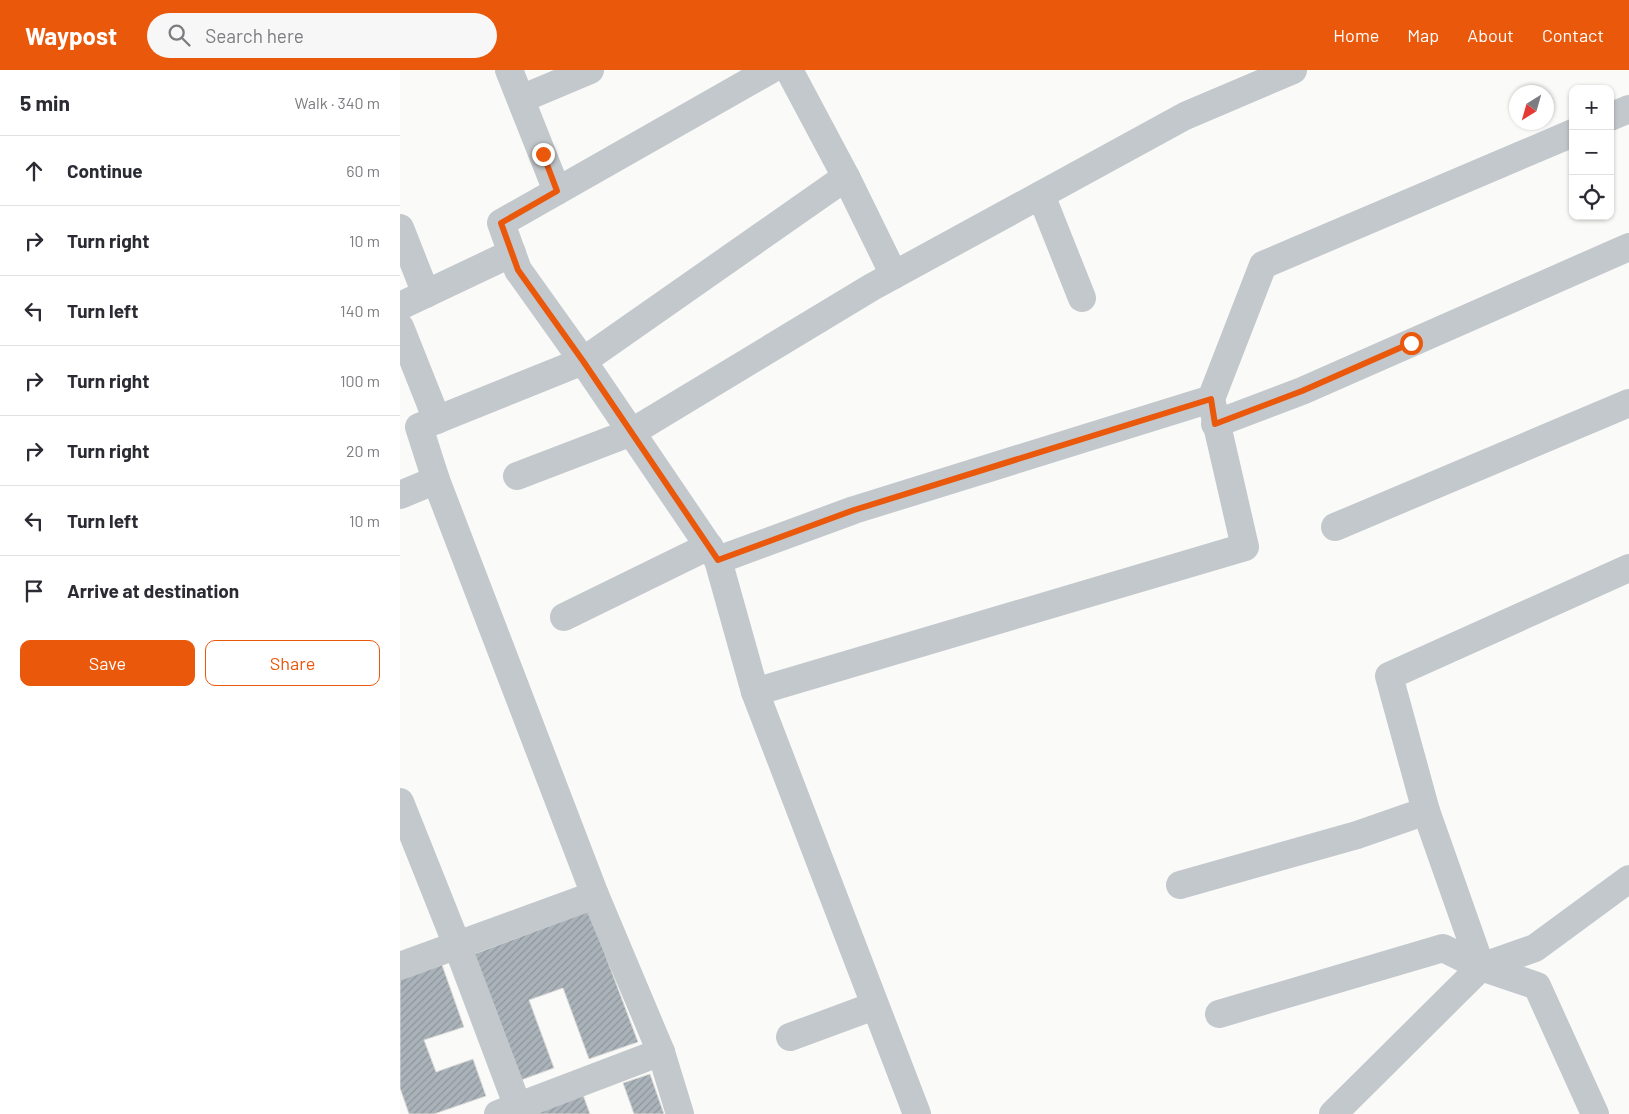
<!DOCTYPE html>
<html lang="en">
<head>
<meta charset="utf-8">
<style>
  body { margin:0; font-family:Barlow,sans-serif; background:#f7f7f7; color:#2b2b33 }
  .controls { position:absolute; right:15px; top:15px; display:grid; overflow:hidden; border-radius:10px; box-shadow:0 1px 4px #0004 }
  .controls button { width:45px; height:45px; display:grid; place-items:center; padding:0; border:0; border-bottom:1px solid #e1e1e2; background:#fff; color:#2b2b33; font:25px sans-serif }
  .compass { position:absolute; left:1109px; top:15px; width:45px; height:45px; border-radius:50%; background:#fff; box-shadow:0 1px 4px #0004; rotate:217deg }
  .stop { position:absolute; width:15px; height:15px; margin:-11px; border:4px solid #ea580c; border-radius:50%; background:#fff }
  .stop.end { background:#ea580c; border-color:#fff; box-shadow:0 1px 5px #0008 }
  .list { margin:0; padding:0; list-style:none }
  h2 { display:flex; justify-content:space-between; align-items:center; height:65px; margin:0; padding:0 20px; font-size:21px }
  h2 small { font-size:16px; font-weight:400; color:#7c7c81 }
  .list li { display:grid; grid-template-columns:32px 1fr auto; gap:15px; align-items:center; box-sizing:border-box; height:70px; padding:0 20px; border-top:1px solid #e1e1e2 }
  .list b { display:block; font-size:19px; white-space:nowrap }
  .list em { font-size:16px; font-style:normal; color:#7c7c81 }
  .actions { display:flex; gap:10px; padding:15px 20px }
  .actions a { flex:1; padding:11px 0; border:1px solid #ea580c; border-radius:10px; text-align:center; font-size:18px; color:#ea580c }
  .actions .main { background:#ea580c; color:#fff }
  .icon { flex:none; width:28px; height:28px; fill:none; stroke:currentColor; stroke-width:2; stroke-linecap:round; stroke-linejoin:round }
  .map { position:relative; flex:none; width:1229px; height:1044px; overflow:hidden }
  header { display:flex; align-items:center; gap:30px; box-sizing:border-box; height:70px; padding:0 25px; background:#ea580c; color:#fff }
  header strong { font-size:24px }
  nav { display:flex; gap:28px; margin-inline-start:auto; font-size:18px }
  .search { width:350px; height:45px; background:#f7f7f7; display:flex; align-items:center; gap:12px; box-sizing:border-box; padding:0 18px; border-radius:28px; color:#7c7c81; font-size:19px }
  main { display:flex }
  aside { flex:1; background:#fff }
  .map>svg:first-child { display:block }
  .building { fill:url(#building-hatch); stroke:#dcdcda }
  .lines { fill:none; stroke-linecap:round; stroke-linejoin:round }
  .minor { stroke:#c3c8cc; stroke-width:28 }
  .route { stroke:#ea580c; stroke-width:6 }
</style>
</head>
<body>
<header>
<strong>Waypost</strong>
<div class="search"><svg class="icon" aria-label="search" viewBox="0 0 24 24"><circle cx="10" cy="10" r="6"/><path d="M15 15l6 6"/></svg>Search here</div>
<nav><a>Home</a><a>Map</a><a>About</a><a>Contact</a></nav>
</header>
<main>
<aside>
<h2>5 min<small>Walk · 340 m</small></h2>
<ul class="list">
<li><svg class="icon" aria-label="ahead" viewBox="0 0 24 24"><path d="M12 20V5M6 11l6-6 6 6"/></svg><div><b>Continue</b></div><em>60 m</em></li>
<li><svg class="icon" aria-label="right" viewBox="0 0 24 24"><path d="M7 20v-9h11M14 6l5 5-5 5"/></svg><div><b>Turn right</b></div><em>10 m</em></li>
<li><svg class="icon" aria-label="left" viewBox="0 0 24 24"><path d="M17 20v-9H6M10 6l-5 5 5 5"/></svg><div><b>Turn left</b></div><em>140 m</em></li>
<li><svg class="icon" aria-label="right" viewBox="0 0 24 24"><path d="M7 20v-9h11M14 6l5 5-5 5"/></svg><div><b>Turn right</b></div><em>100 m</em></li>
<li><svg class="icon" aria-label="right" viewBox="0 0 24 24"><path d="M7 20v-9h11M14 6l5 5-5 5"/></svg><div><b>Turn right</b></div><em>20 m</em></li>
<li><svg class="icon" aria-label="left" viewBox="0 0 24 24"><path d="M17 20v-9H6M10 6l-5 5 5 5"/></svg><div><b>Turn left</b></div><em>10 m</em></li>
<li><svg class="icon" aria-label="arrive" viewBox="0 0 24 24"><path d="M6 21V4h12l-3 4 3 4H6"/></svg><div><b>Arrive at destination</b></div></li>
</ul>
<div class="actions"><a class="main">Save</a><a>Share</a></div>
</aside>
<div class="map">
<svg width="1229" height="1044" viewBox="0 0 1229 1044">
  <defs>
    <pattern id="building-hatch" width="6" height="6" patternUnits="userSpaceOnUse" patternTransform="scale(1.25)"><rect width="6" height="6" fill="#aab3b9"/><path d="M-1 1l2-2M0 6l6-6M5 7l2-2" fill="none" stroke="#8e969c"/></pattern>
  </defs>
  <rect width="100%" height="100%" fill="#fafaf8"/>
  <g class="building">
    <polygon points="189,841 238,972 189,989 163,918 129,930 154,998 121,1010 74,884"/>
    <polygon points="41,892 64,957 24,970 36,1002 73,989 86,1026 34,1044 9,1044 0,1018 0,906"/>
    <polygon points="250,1004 264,1044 234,1044 223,1013"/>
    <polygon points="182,1022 190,1044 118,1044"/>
  </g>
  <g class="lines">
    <g class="minor">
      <polyline points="109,0 157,121"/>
      <polyline points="370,0 101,153 118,200 183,291 318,490 355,622 517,1044"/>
      <polyline points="389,0 446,107 494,205"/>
      <polyline points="121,29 190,0"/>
      <polyline points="1210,47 1229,39"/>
      <polyline points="641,125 682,228"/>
      <polyline points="0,158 26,224"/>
      <polyline points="0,236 112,183"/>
      <polyline points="0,257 37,350"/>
      <polyline points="815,354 902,321 1229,177"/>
      <polyline points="117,406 232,362 472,217 785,46 893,0"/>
      <polyline points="0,425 36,410"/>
      <polyline points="935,457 1229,333"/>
      <polyline points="318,490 454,440 811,329"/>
      <polyline points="164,547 309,476"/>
      <polyline points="355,622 845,477 811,329 863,195 1173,63"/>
      <polyline points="0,732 57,875 118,1037"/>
      <polyline points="780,815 957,765 1026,741"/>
      <polyline points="0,896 195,825"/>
      <polyline points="1081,897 1026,741 989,606 1229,498"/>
      <polyline points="819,944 1043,878 1081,897 1137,916 1195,1044"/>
      <polyline points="390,967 474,936"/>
      <polyline points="98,1044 261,982"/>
      <polyline points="280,1044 261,982 195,825 36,410 19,357 183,291 446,107"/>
      <polyline points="933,1044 1081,897 1135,878 1229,809"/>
    </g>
  </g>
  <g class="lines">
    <polyline class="route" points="143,84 157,121 101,153 118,200 183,291 318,490 454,440 811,329 815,354 902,321 1011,273"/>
  </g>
</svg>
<div class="controls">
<button>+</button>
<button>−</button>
<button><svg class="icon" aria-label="locate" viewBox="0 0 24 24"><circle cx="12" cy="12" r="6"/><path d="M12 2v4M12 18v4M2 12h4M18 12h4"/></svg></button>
</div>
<svg class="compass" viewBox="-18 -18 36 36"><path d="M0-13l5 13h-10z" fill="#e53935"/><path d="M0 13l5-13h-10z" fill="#7c7c81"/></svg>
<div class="stop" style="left:1011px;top:273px"></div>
<div class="stop end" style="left:143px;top:84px"></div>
</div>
</main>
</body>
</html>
